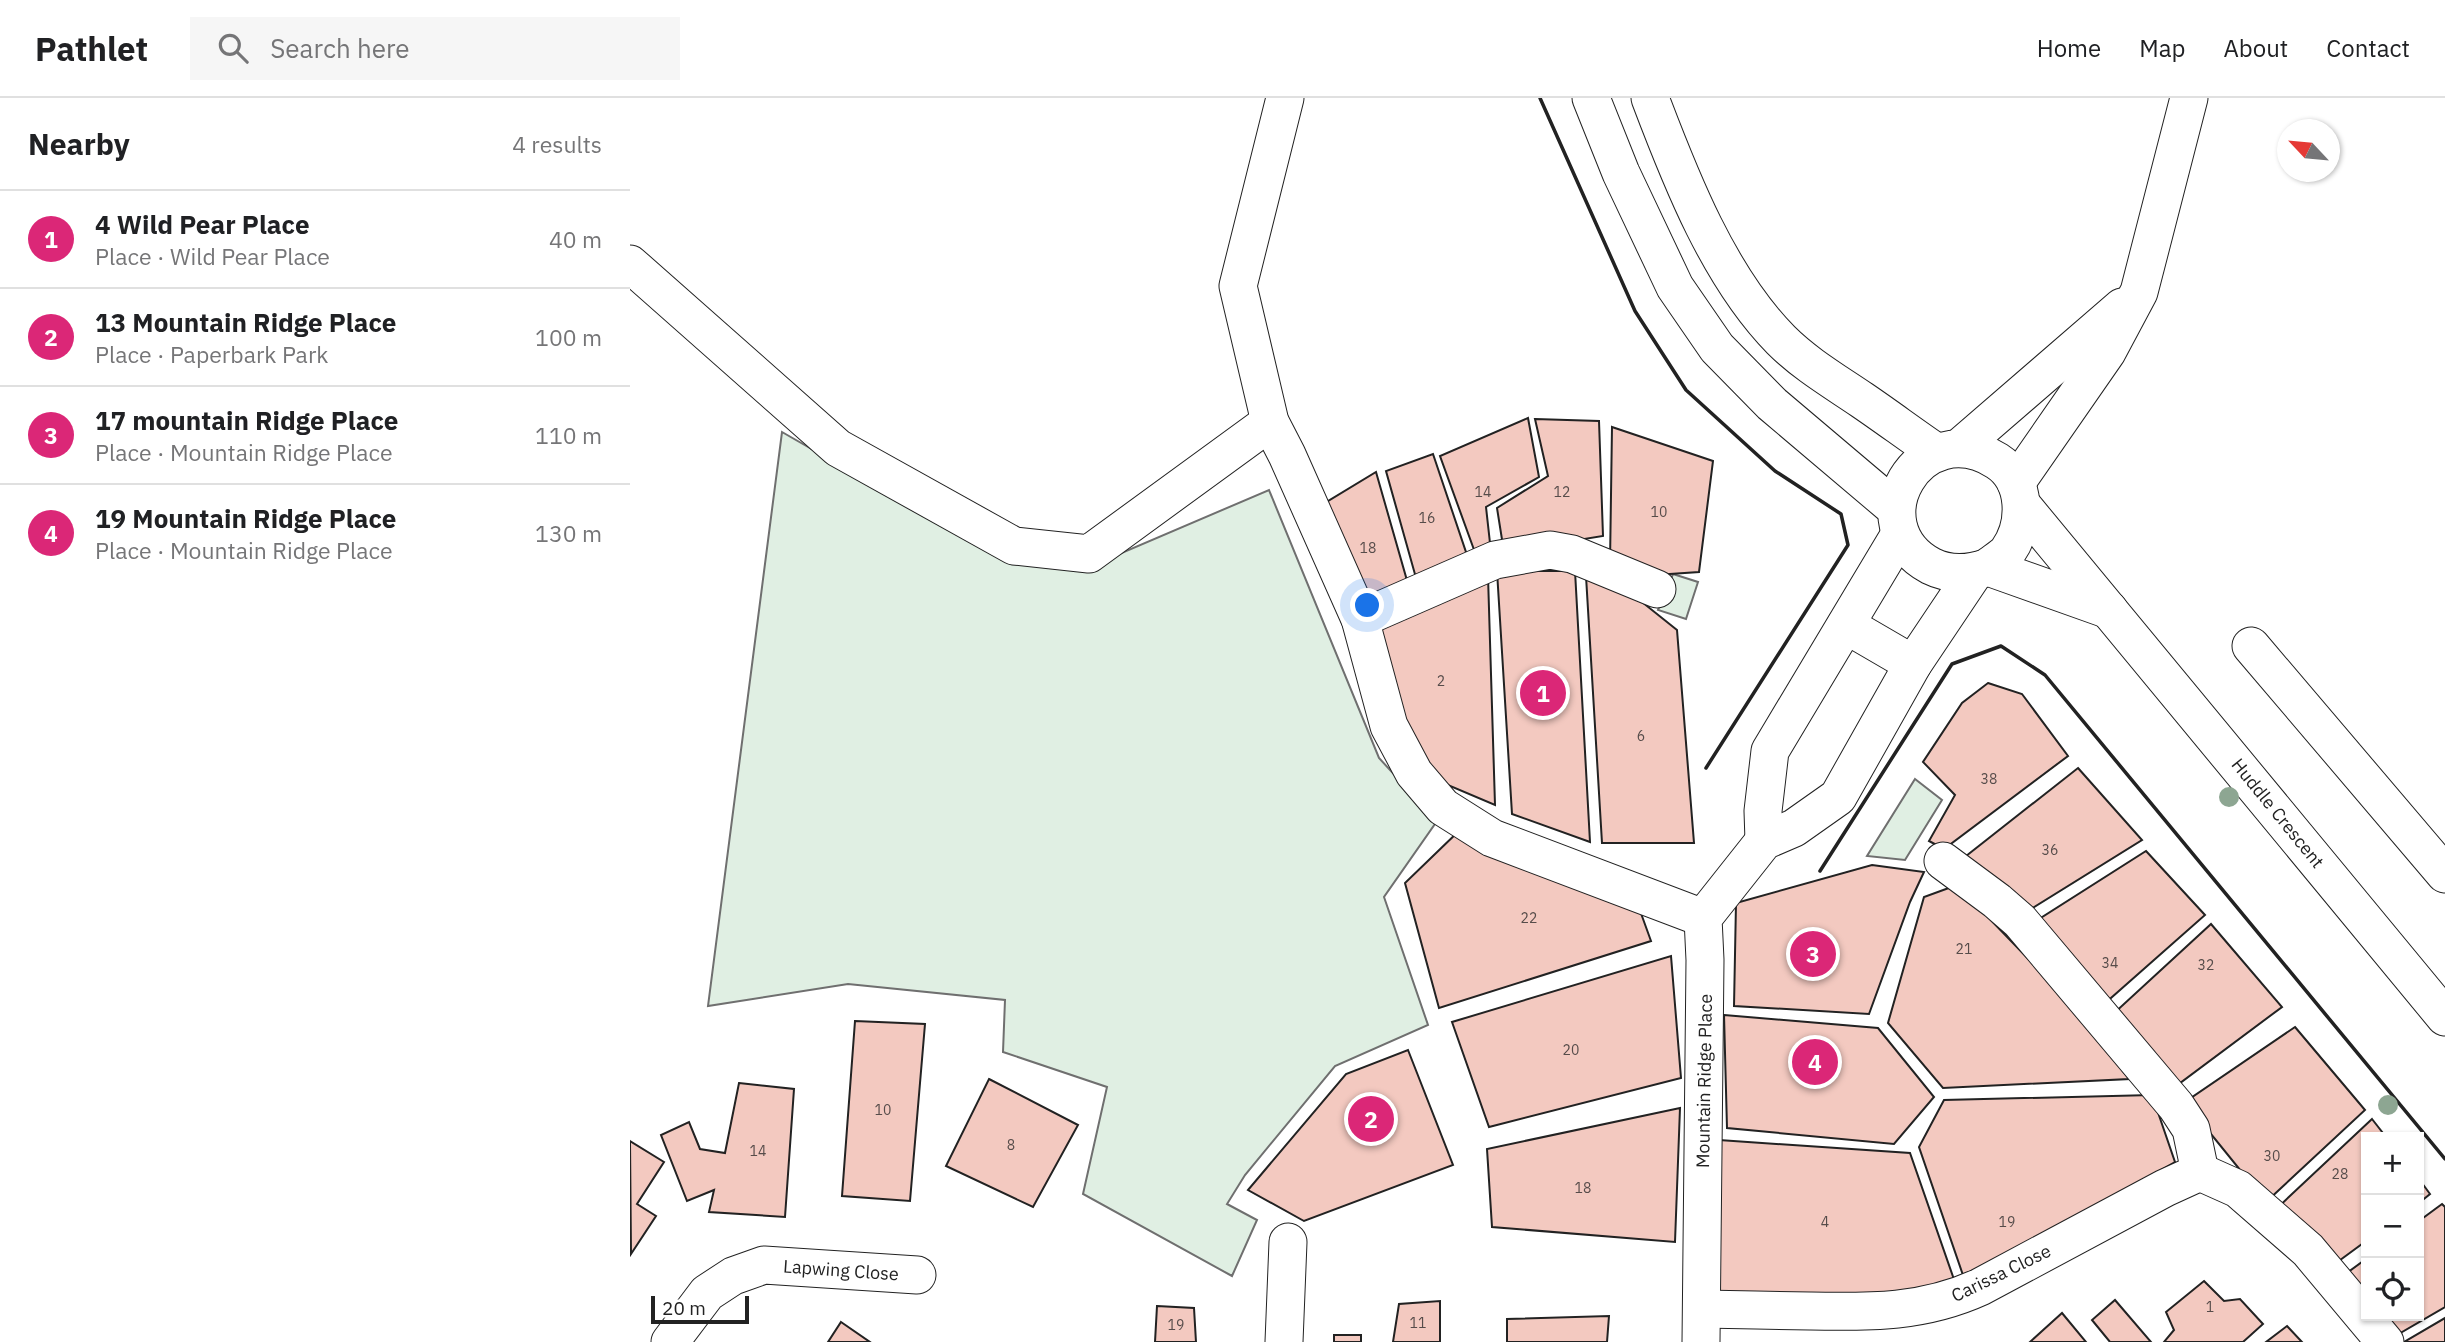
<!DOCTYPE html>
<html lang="en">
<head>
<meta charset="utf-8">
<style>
  body { margin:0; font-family:"IBM Plex Sans",sans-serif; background:#f6f6f6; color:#202124 }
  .controls { position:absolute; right:21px; bottom:21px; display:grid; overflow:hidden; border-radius:0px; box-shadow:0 2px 5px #0004 }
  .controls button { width:63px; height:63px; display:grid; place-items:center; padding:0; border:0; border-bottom:2px solid #e0e0e0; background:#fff; color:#202124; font:35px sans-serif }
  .compass { position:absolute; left:1647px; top:21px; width:63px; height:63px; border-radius:50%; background:#fff; box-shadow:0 2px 5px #0004; rotate:296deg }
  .scale { position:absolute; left:21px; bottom:18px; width:98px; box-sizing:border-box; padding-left:7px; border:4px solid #222; border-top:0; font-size:19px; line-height:24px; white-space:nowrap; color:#222; -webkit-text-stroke:5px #fff; paint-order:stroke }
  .you { position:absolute; left:738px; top:508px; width:24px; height:24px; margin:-18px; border:5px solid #fff; border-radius:50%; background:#1a73e8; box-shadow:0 0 0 10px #1a73e833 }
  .badge { display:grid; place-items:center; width:46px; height:46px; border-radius:50%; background:#db2777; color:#fff; font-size:23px; font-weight:700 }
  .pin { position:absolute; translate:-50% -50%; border:4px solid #fff; box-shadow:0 2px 7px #0006 }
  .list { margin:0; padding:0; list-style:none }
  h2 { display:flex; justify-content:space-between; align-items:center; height:91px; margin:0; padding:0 28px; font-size:30px }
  h2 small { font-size:23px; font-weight:400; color:#757577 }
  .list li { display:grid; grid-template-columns:46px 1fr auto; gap:21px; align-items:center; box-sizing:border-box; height:98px; padding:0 28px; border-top:2px solid #e0e0e0 }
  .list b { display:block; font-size:26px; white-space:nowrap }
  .list p { margin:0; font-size:23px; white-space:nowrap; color:#757577 }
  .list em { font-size:23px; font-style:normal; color:#757577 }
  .icon { flex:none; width:38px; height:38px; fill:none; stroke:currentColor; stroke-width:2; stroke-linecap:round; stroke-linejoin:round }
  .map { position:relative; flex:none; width:1815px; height:1244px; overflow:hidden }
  header { display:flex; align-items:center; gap:42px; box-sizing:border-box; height:98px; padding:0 35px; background:#fff; border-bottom:2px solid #e0e0e0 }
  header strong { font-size:33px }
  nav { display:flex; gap:38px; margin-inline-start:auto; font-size:24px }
  .search { width:490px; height:63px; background:#f6f6f6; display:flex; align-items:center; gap:18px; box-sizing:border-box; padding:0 24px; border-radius:0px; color:#757577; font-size:26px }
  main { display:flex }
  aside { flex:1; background:#fff }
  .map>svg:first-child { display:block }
  .green { fill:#e0efe3; stroke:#6f6f6f; stroke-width:2 }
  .building { fill:#f3c9c0; stroke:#222; stroke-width:2 }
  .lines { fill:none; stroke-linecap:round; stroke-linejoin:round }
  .minor-casing { stroke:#222; stroke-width:39 }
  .minor { stroke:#fff; stroke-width:37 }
  .wall { stroke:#222; stroke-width:3.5 }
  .tree { fill:#8da692 }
  .labels { text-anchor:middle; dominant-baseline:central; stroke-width:5; stroke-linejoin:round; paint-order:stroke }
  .number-label { font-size:14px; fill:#564c4a }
  .street-label { font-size:18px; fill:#222; stroke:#fff }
</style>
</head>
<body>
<header>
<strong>Pathlet</strong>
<div class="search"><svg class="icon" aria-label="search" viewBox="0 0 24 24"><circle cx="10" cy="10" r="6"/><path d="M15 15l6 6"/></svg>Search here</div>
<nav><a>Home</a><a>Map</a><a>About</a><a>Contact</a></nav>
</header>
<main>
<aside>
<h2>Nearby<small>4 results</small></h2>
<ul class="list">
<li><span class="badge">1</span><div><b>4 Wild Pear Place</b><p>Place · Wild Pear Place</p></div><em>40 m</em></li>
<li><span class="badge">2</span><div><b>13 Mountain Ridge Place</b><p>Place · Paperbark Park</p></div><em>100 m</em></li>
<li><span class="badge">3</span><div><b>17 mountain Ridge Place</b><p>Place · Mountain Ridge Place</p></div><em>110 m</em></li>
<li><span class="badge">4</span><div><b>19 Mountain Ridge Place</b><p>Place · Mountain Ridge Place</p></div><em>130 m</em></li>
</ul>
</aside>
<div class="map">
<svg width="1815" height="1244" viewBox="0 0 1815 1244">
  <rect width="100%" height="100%" fill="#fff"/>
  <g class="green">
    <polygon points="152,334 295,416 452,472 639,392 749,660 807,723 754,799 798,927 705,968 615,1077 597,1106 627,1122 602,1178 453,1096 477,989 373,954 375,902 218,886 78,908"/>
    <polygon points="1043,476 1068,484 1056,521 1028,512"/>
    <polygon points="1285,681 1312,702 1275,762 1237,758"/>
  </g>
  <g class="building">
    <polygon points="898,320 909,379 856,409 861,454 847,460 810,358"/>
    <polygon points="905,321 969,323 973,438 874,454 867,410 918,378"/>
    <polygon points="982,329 1083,363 1069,474 1025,477 980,465"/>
    <polygon points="803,356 840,466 788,487 756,373"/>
    <polygon points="746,374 780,493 733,511 690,408"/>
    <polygon points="867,473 945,473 960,744 882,716"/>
    <polygon points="858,478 865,707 813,685 780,641 743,524"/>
    <polygon points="956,478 1012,504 1047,532 1064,745 972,745"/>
    <polygon points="1358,585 1392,596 1438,658 1314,751 1299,743 1325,697 1293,664 1332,605"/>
    <polygon points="1448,670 1512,742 1393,816 1331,762"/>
    <polygon points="832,730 1004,796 1021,843 809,910 775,785"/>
    <polygon points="1516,753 1575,817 1473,907 1406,823"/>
    <polygon points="1242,767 1294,774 1280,804 1239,916 1104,908 1106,805"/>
    <polygon points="1327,787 1438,902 1499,981 1313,990 1258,925 1294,799"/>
    <polygon points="1581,826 1652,909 1542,991 1482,917"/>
    <polygon points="1041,858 1051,980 859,1029 822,924"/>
    <polygon points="1094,917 1248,930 1304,999 1264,1046 1097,1030"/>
    <polygon points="225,923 295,926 280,1103 212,1098"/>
    <polygon points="1665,929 1735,1012 1636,1104 1555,1004"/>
    <polygon points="778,952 823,1067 674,1123 618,1092 716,976"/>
    <polygon points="359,981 448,1027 403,1109 316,1068"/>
    <polygon points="109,985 164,991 155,1119 79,1114 84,1092 57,1103 31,1037 59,1024 70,1051 95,1055"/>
    <polygon points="1522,997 1545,1064 1335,1183 1289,1049 1314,1002"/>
    <polygon points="1050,1010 1045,1144 862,1129 857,1051"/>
    <polygon points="1742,1021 1756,1039 1736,1039 1736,1143 1702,1168 1644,1113"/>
    <polygon points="1089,1042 1280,1055 1328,1193 1279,1205 1083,1196"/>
    <polygon points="0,1043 34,1064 7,1106 26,1118 1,1156"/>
    <polygon points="1789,1081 1800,1096 1789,1105"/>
    <polygon points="1812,1106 1815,1109 1815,1209 1760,1241 1741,1218 1789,1218 1789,1123"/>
    <polygon points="1736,1161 1736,1212 1710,1180"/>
    <polygon points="1574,1183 1594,1203 1610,1201 1633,1226 1613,1244 1534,1244 1544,1232 1536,1214"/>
    <polygon points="1485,1202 1521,1244 1480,1244 1462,1222"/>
    <polygon points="810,1203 810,1244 763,1244 769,1206"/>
    <polygon points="527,1208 564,1210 566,1244 525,1244"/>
    <polygon points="1432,1215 1456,1244 1400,1244"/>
    <polygon points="979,1218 977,1244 877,1244 877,1221"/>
    <polygon points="1815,1220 1815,1244 1774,1244"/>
    <polygon points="211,1224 240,1244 198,1244"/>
    <polygon points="1657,1228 1672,1244 1636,1244"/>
    <rect x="704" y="1237" width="27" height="7"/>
  </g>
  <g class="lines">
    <defs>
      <g id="minor">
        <polyline points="655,0 608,188 640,324 657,357 730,521 759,628 784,675 813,709 862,740 1073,820"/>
        <polyline points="961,0 991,75 1045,189 1087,250 1142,306 1266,411"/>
        <path d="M 1020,0 C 1051,82 1089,179 1151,242 C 1175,266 1204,283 1232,302 C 1257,319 1281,337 1306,354"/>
        <polyline points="0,166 208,350 384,448 459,456 640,324"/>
        <polyline points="1329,350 1492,209"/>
        <polyline points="1386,385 1477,254 1509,194 1559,0"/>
        <polyline points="1392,407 1815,919"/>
        <path d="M 1358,469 C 1364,464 1373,459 1378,453 C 1397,426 1397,382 1367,363 C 1289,314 1225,427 1301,468 C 1319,477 1339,476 1358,469 L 1479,512"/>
        <polyline points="730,521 865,462 920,452 942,456 1027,491"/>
        <polyline points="1216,527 1283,566"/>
        <polyline points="1621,548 1815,776"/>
        <polyline points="1134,743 1133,713 1140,653 1270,436"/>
        <polyline points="1313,763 1367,803 1390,823 1546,1008 1561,1031 1570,1074"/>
        <polyline points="1570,1074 1608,1091 1678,1152 1755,1244"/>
        <path d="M 1072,1211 C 1108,1212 1144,1212 1180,1213 C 1241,1214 1293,1215 1350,1189 L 1535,1090 L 1570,1074"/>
        <polyline points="40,1244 77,1195 103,1178 134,1167 287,1177"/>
        <polyline points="654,1244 658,1144"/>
        <polyline points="1071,1244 1075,862 1073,820 1134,743 1164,730 1208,699 1283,566 1344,475"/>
      </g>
    </defs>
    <use href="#minor" class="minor-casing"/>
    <use href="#minor" class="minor"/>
    <g class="wall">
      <polyline points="910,0 1005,213 1056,292 1145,373 1211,416 1218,447 1076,670"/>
      <polyline points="1190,773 1322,566 1371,548 1415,577 1815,1061"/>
    </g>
  </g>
  <g class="tree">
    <circle cx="1599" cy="699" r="10"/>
    <circle cx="1758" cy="1007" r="10"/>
  </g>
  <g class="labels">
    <g class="number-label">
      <text x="853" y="394">14</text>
      <text x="932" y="394">12</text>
      <text x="1029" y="414">10</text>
      <text x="797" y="420">16</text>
      <text x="738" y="450">18</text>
      <text x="811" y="583">2</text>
      <text x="1011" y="638">6</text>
      <text x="1359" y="681">38</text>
      <text x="1420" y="752">36</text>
      <text x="899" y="820">22</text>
      <text x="1334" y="851">21</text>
      <text x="1480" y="865">34</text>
      <text x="1576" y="867">32</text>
      <text x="941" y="952">20</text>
      <text x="253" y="1012">10</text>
      <text x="381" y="1047">8</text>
      <text x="128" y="1053">14</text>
      <text x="1642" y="1058">30</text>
      <text x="1710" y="1076">28</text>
      <text x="953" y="1090">18</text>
      <text x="1195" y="1124">4</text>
      <text x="1377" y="1124">19</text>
      <text x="1580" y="1209">1</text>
      <text x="788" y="1225">11</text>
      <text x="546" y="1227">19</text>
    </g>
    <g class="street-label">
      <text transform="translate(1648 715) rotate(51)">Huddle Crescent</text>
      <text transform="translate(1074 983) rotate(-89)">Mountain Ridge Place</text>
      <text transform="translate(211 1172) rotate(4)">Lapwing Close</text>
      <text transform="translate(1371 1175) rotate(-26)">Carissa Close</text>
    </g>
  </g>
</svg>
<div class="controls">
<button>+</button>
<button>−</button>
<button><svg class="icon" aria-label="locate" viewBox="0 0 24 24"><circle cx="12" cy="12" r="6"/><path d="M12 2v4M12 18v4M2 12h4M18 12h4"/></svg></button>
</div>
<svg class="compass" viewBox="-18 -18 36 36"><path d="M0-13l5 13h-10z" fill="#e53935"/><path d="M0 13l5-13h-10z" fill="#757577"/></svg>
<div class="scale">20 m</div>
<div class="you"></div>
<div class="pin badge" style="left:913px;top:595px">1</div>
<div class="pin badge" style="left:741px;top:1021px">2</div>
<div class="pin badge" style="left:1183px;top:856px">3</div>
<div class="pin badge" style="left:1185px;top:964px">4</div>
</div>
</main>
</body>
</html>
